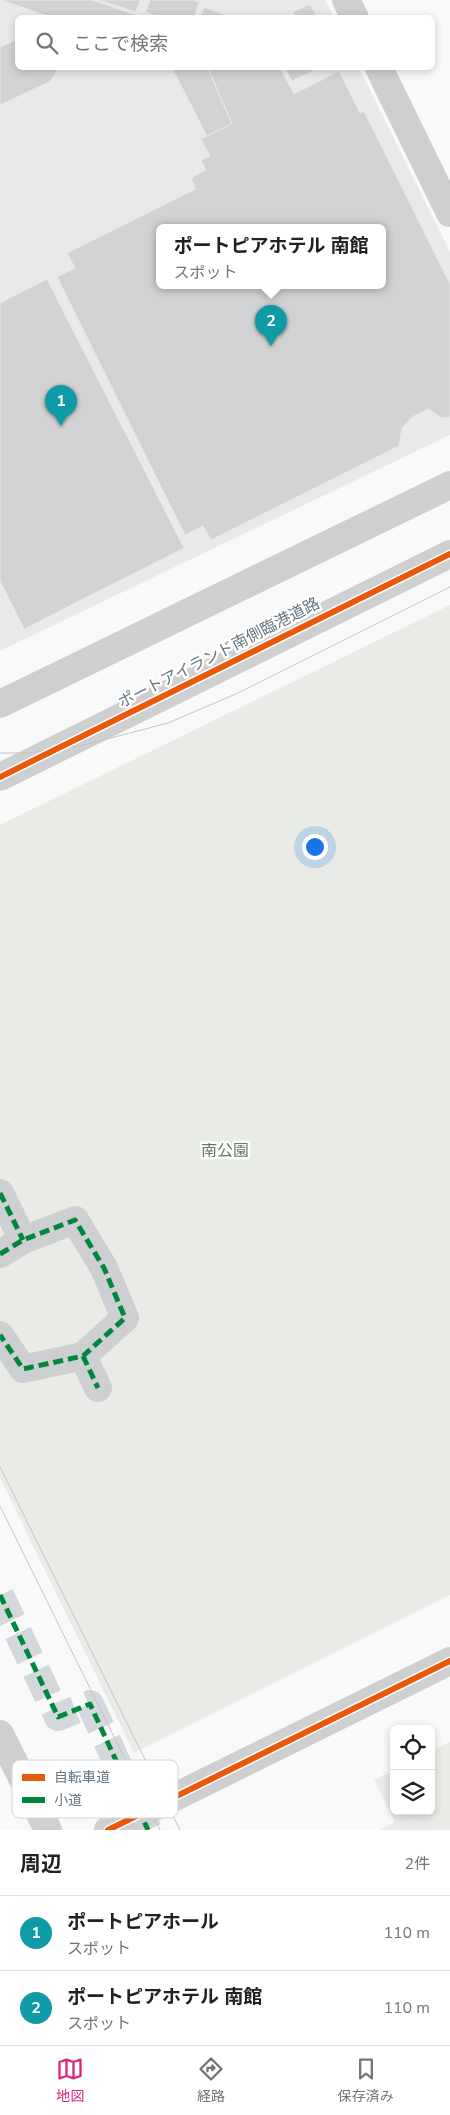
<!DOCTYPE html>
<html lang="ja">
<head>
<meta charset="utf-8">
<style>
  body { margin:0; font-family:"Nunito Sans","Noto Sans JP",sans-serif; background:#f2f2f2; color:#202124 }
  .controls { position:absolute; right:15px; bottom:15px; display:grid; overflow:hidden; border-radius:8px; box-shadow:0 2px 8px #0003 }
  .controls button { width:45px; height:45px; display:grid; place-items:center; padding:0; border:0; border-bottom:1px solid #e0e0e0; background:#fff; color:#202124; font:25px sans-serif }
  .you { position:absolute; left:314px; top:846px; width:18px; height:18px; margin:-12px; border:4px solid #fff; border-radius:50%; background:#1a73e8; box-shadow:0 0 0 8px #1a73e833 }
  .badge { display:grid; place-items:center; width:32px; height:32px; border-radius:50%; background:#db2777; color:#fff; font-size:16px; font-weight:700 }
  .pin { position:absolute; translate:-50% -41px; filter:drop-shadow(0 1px 2px #0008) }
  .pin::after { content:''; position:absolute; top:26px; width:18px; height:15px; background:inherit; clip-path:polygon(0 0,100% 0,50% 100%) }
  .popup { position:absolute; left:156px; top:224px; width:230px; height:65px; box-sizing:border-box; display:grid; place-content:center; border-radius:8px; background:#fff; filter:drop-shadow(0 1px 4px #0005); font-size:16px; white-space:nowrap; color:#757577 }
  .popup b { font-size:19px; color:#202124 }
  .popup::after { content:''; position:absolute; left:50%; top:100%; margin-left:-10px; border:10px solid transparent; border-top-color:#fff }
  .list { margin:0; padding:0; list-style:none }
  h2 { display:flex; justify-content:space-between; align-items:center; height:65px; margin:0; padding:0 20px; font-size:21px }
  h2 small { font-size:16px; font-weight:400; color:#757577 }
  .list li { display:grid; grid-template-columns:32px 1fr auto; gap:15px; align-items:center; box-sizing:border-box; height:75px; padding:0 20px; border-top:1px solid #e0e0e0 }
  .list b { display:block; font-size:19px; white-space:nowrap }
  .list p { margin:0; font-size:16px; white-space:nowrap; color:#757577 }
  .list em { font-size:16px; font-style:normal; color:#757577 }
  .icon { flex:none; width:28px; height:28px; fill:none; stroke:currentColor; stroke-width:2; stroke-linecap:round; stroke-linejoin:round }
  .map { position:relative; flex:none; width:450px; height:1830px; overflow:hidden }
  .search { position:absolute; background:#fff; box-shadow:0 2px 8px #0003; left:15px; right:15px; top:15px; height:55px; display:flex; align-items:center; gap:12px; box-sizing:border-box; padding:0 18px; border-radius:8px; color:#757577; font-size:19px }
  .sheet { height:215px; background:#fff }
  nav { display:flex; justify-content:space-around; align-items:center; box-sizing:border-box; height:70px; border-top:1px solid #e0e0e0; background:#fff; font-size:14px; color:#757577 }
  nav a { display:grid; justify-items:center; gap:2px }
  nav .on { color:#db2777 }
  .map>svg:first-child { display:block }
  .built { fill:#e8e9e9; fill-rule:evenodd }
  .green { fill:#e8ebe6 }
  .building { fill:#d0d2d3; stroke:#e8e8e8; fill-rule:evenodd }
  .lines { fill:none; stroke-linecap:round; stroke-linejoin:round }
  .minor-tunnel { stroke:#d4d8dc; stroke-width:28; stroke-dasharray:28 14; stroke-linecap:butt }
  .minor { stroke:#cecfd0; stroke-width:28 }
  .tram { stroke:#c3c5c6; stroke-width:1 }
  .quiet { stroke:#00873e; stroke-width:5; stroke-dasharray:10 5; stroke-linecap:butt }
  .cycleway-casing { stroke:#fff; stroke-width:9 }
  .cycleway { stroke:#e8590c; stroke-width:6 }
  .labels { text-anchor:middle; dominant-baseline:central; stroke-width:5; stroke-linejoin:round; paint-order:stroke }
  .street-label { font-size:16px; fill:#657683; stroke:#fff }
  .park-label { font-size:16px; fill:#687a64; stroke:#fff }
  .key { fill:#fff; stroke:#d1d6da; stroke-width:1 }
  .key-label { font-size:14px; fill:#657683 }
</style>
</head>
<body>
<div class="map">
<svg width="450" height="1830" viewBox="0 0 450 1830">
  <rect width="100%" height="100%" fill="#f9f9f9"/>
  <path class="built" d="M 0,0 L 325,0 L 334,17 L 18,18 L 18,68 L 359,68 L 450,252 L 450,435 L 0,651 ZM 160,227 L 382,227 L 382,285 L 160,285 Z"/>
  <g class="green">
    <polygon points="450,605 450,1595 134,1753 0,1478 0,825"/>
    <polygon points="450,1742 450,1830 379,1830 395,1822 374,1780 394,1770 394,1811 431,1811 431,1751"/>
  </g>
  <g class="building">
    <polygon points="1,0 92,0 145,18 53,18"/>
    <polygon points="99,0 140,0 136,12"/>
    <polygon points="150,0 193,0 199,2 194,18 161,18 146,12"/>
    <polygon points="310,4 316,15 311,18 295,18 293,12"/>
    <polygon points="204,7 233,18 200,18"/>
    <polygon points="18,39 18,68 57,68 55,75 49,82 0,105 0,47"/>
    <polygon points="172,68 208,68 232,124 207,136"/>
    <path d="M 208,68 L 280,68 L 294,94 L 339,71 L 360,113 L 364,111 L 450,284 L 450,418 L 442,418 L 428,409 L 412,417 L 402,428 L 399,446 L 211,540 L 203,526 L 185,535 L 57,277 L 75,268 L 67,253 L 196,189 L 191,178 L 206,170 L 201,160 L 210,156 L 201,139 L 232,124 ZM 160,227 L 382,227 L 382,285 L 160,285 Z"/>
    <polygon points="285,68 319,68 292,81"/>
    <polygon points="47,279 184,548 24,629 0,581 0,303"/>
  </g>
  <g class="lines">
    <polyline class="minor-tunnel" points="0,1595 58,1717 90,1704 148,1830"/>
    <g class="minor">
      <polyline points="346,0 355,18"/>
      <polyline points="379,68 450,213"/>
      <polyline points="0,704 450,485"/>
      <polyline points="0,777 450,554"/>
      <polyline points="0,1193 23,1240"/>
      <polyline points="0,1254 23,1240 75,1220 104,1268 125,1318 83,1356 23,1369 0,1335"/>
      <polyline points="83,1356 98,1388"/>
      <polyline points="0,1734 48,1830"/>
      <polyline points="108,1830 450,1661"/>
    </g>
    <g class="tram">
      <polyline points="0,753 30,753 84,745 168,723 238,693 450,587"/>
      <polyline points="0,1467 180,1830"/>
      <polyline points="0,1506 160,1830"/>
    </g>
    <g class="quiet">
      <polyline points="0,1193 23,1240"/>
      <polyline points="0,1254 23,1240 75,1220 104,1268 125,1318 83,1356 23,1369 0,1335"/>
      <polyline points="83,1356 98,1388"/>
      <polyline points="0,1595 58,1717 90,1704 148,1830"/>
    </g>
    <defs>
      <g id="cycleway">
        <polyline points="0,777 450,554"/>
        <polyline points="108,1830 450,1661"/>
      </g>
    </defs>
    <use href="#cycleway" class="cycleway-casing"/>
    <use href="#cycleway" class="cycleway"/>
  </g>
  <g class="labels">
    <g class="street-label">
      <text transform="translate(219 653) rotate(-27)">ポートアイランド南側臨港道路</text>
    </g>
    <g class="park-label">
      <text x="225" y="1151">南公園</text>
    </g>
  </g>
  <rect x="12" y="1760" width="166" height="58" rx="8" class="key"/>
  <rect x="22" y="1774" width="23" height="7" fill="#e8590c"/>
  <rect x="22" y="1797" width="23" height="6" fill="#00873e"/>
  <g class="key-label">
    <text x="54" y="1782">自転車道</text>
    <text x="54" y="1805">小道</text>
  </g>
</svg>
<div class="controls">
<button><svg class="icon" aria-label="locate" viewBox="0 0 24 24"><circle cx="12" cy="12" r="6"/><path d="M12 2v4M12 18v4M2 12h4M18 12h4"/></svg></button>
<button><svg class="icon" aria-label="layers" viewBox="0 0 24 24"><path d="M12 4l9 5-9 5-9-5zM3 14l9 5 9-5"/></svg></button>
</div>
<div class="you"></div>
<div class="pin badge" style="left:61px;top:426px;background:#0f9aa8">1</div>
<div class="pin badge" style="left:271px;top:346px;background:#0f9aa8">2</div>
<div class="popup"><b>ポートピアホテル 南館</b>スポット</div>
<div class="search"><svg class="icon" aria-label="search" viewBox="0 0 24 24"><circle cx="10" cy="10" r="6"/><path d="M15 15l6 6"/></svg>ここで検索</div>
</div>
<section class="sheet">
<h2>周辺<small>2件</small></h2>
<ul class="list">
<li><span class="badge" style="background:#0f9aa8">1</span><div><b>ポートピアホール</b><p>スポット</p></div><em>110 m</em></li>
<li><span class="badge" style="background:#0f9aa8">2</span><div><b>ポートピアホテル 南館</b><p>スポット</p></div><em>110 m</em></li>
</ul>
</section>
<nav>
<a class="on"><svg class="icon" aria-label="map" viewBox="0 0 24 24"><path d="M3 6l6-2 6 2 6-2v14l-6 2-6-2-6 2zM9 4v14M15 6v14"/></svg>地図</a>
<a><svg class="icon" aria-label="directions" viewBox="0 0 24 24"><path d="M12 3l9 9-9 9-9-9zM9 14v-3h6M13 9l2 2-2 2"/></svg>経路</a>
<a><svg class="icon" aria-label="saved" viewBox="0 0 24 24"><path d="M7 4h10v16l-5-4-5 4z"/></svg>保存済み</a>
</nav>
</body>
</html>
